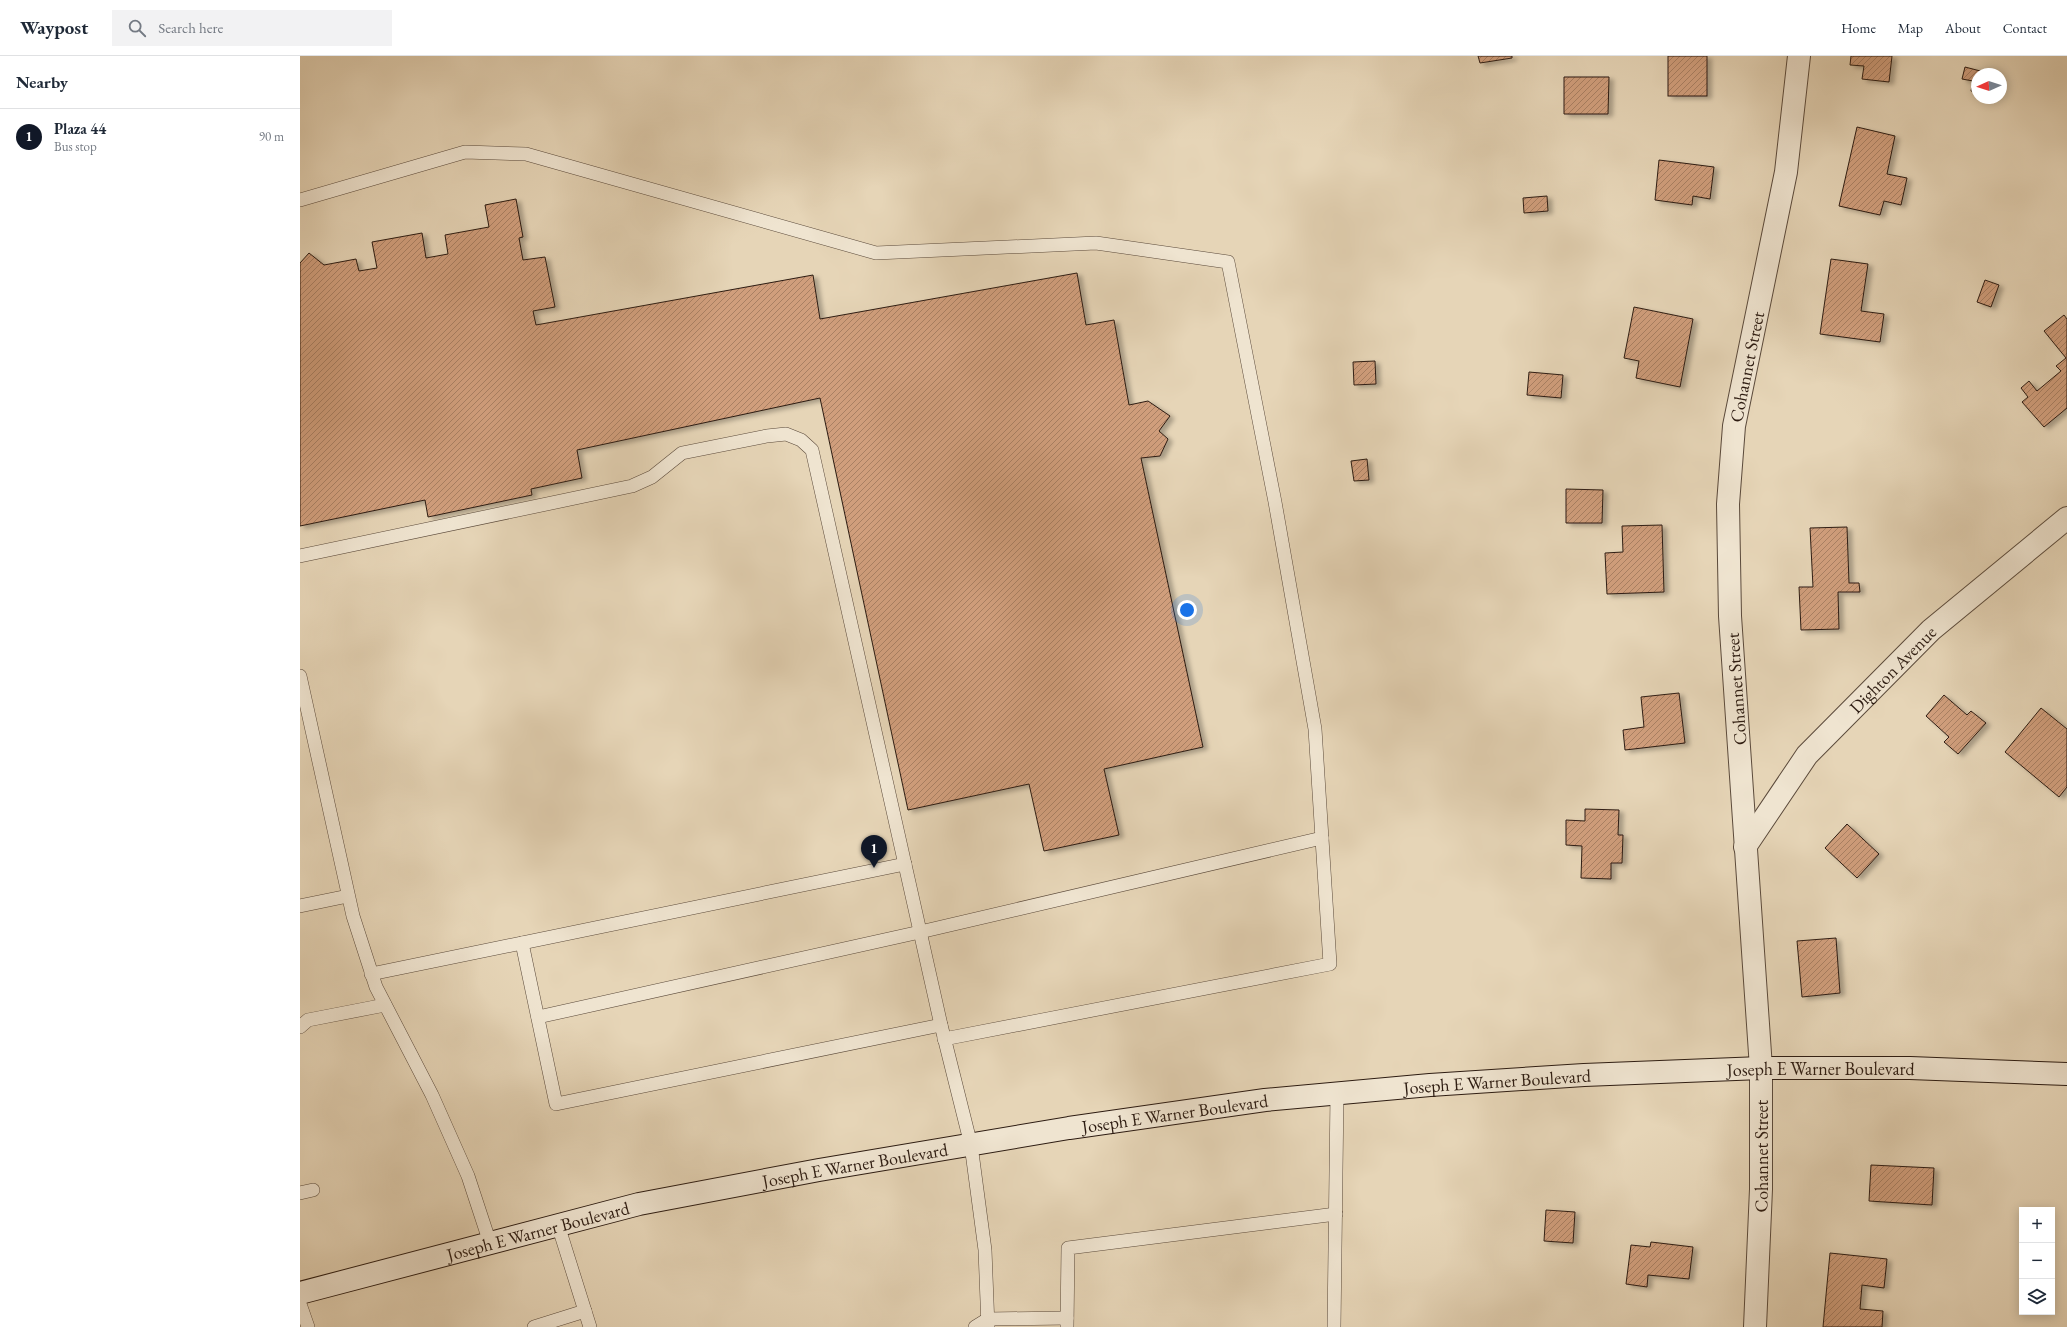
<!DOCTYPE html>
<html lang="en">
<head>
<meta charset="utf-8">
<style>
  body { margin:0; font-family:"EB Garamond",serif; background:#f2f2f3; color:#1f2937 }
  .controls { position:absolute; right:12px; bottom:12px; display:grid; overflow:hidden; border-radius:0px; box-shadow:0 2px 10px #0003 }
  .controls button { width:36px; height:36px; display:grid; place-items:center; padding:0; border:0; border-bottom:1px solid #e0e1e3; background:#fff; color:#1f2937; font:20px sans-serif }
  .compass { position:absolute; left:1671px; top:12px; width:36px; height:36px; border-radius:50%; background:#fff; box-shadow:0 2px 10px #0003; rotate:267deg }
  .you { position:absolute; left:887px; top:554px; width:14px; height:14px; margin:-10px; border:3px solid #fff; border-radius:50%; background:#1a73e8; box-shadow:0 0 0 6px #1a73e833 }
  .badge { display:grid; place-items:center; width:26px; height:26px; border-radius:50%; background:#111827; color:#fff; font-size:13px; font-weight:700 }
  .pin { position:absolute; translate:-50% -33px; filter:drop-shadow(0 1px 2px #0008) }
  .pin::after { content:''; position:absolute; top:21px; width:14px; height:12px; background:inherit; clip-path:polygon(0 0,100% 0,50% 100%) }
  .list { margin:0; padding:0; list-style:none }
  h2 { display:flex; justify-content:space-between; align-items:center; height:52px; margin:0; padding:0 16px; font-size:17px }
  h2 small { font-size:13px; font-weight:400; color:#747a83 }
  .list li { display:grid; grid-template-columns:26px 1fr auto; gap:12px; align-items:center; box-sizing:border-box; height:56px; padding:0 16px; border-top:1px solid #e0e1e3 }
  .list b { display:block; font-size:15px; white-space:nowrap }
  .list p { margin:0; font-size:13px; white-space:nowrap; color:#747a83 }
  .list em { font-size:13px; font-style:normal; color:#747a83 }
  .icon { flex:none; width:22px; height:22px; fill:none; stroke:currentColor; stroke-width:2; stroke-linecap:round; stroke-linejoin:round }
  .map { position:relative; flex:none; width:1767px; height:1271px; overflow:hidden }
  header { display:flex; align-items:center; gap:24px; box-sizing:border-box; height:56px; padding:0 20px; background:#fff; border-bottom:1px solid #e0e1e3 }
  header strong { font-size:19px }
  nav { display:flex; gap:22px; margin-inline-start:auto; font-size:14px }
  .search { width:280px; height:36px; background:#f2f2f3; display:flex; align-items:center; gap:10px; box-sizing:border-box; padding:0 14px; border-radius:0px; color:#747a83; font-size:15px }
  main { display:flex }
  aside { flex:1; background:#fff }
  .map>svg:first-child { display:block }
  .building { fill:url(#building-hatch); stroke:#2d1c12; filter:url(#shadow) }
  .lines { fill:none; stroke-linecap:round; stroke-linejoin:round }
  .lane-casing { stroke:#5b4a3b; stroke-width:14 }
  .street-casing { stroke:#5b4a3b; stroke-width:24 }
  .secondary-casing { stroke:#2d1c12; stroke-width:24 }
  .lane { stroke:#efe4d0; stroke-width:13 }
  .street { stroke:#efe4d0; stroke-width:22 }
  .secondary { stroke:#efe4d0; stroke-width:22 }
  .labels { text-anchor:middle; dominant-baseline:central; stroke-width:3; stroke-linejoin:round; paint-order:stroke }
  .street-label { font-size:18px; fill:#2d1c12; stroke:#efe4d0 }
</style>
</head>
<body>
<header>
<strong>Waypost</strong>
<div class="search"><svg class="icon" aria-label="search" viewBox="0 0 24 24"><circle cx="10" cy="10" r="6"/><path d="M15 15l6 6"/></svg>Search here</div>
<nav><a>Home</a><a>Map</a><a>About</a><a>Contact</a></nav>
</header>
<main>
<aside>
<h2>Nearby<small></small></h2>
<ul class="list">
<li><span class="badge">1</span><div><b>Plaza 44</b><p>Bus stop</p></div><em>90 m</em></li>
</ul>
</aside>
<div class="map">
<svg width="1767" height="1271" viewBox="0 0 1767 1271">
  <defs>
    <pattern id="building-hatch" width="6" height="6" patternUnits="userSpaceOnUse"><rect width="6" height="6" fill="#d09e7b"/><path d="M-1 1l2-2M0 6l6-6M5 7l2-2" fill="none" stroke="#a98063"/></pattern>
    <filter id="shadow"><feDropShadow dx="4.5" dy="2.5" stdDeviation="2" flood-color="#0004"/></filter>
  </defs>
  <rect width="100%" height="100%" fill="#e6d5b7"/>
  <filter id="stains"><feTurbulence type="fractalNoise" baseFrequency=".005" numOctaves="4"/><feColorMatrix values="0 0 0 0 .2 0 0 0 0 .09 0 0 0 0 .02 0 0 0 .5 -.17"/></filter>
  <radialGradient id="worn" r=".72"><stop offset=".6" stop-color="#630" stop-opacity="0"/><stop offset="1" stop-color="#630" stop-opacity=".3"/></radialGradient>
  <g class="building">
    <polygon points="1178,0 1212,0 1212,2 1180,7"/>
    <rect x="1368" y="0" width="39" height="40"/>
    <polygon points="1551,0 1592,0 1589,26 1562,23 1564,10 1550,9"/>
    <polygon points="1665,11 1688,17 1677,18 1677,36 1671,35 1673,25 1662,23"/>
    <polygon points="1264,21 1309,21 1308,58 1264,58"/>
    <polygon points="1557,71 1595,80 1587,118 1607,122 1601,149 1584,145 1580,159 1539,150"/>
    <polygon points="1359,104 1414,111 1410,143 1393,140 1392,149 1355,144"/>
    <polygon points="1247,140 1248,155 1224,157 1223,142"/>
    <polygon points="216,143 223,181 219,182 223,204 245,201 255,251 233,255 236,269 513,219 520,263 777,217 786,269 814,264 829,349 848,345 870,360 859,375 868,383 860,400 841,402 903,691 804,713 819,779 744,795 729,728 608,754 520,342 277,394 282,422 231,433 232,439 128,461 125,444 0,470 0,207 9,197 24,209 56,203 59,215 77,212 72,186 122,177 126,202 148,198 145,179 189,171 185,149"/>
    <polygon points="1531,203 1568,208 1561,255 1584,258 1580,286 1520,278"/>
    <polygon points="1685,224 1699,229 1691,251 1677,246"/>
    <polygon points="1334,251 1393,263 1380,331 1336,322 1339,305 1324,302"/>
    <polygon points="1764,259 1767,263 1767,352 1744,371 1722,346 1728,341 1721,332 1729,325 1737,335 1761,315 1756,310 1766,302 1744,275"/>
    <polygon points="1075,305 1076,328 1054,329 1053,306"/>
    <polygon points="1229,316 1263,319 1261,342 1227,339"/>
    <polygon points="1067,403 1069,424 1054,425 1051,405"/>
    <polygon points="1266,433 1303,434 1302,467 1266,467"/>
    <polygon points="1362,469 1364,536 1307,538 1305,497 1323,496 1322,470"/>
    <polygon points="1547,471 1549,527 1559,527 1560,536 1538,536 1539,573 1501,574 1499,531 1513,531 1510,472"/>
    <polygon points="1379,637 1385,687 1325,694 1323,674 1344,671 1341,641"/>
    <polygon points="1644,639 1667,659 1671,655 1686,667 1658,698 1644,686 1649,681 1626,660"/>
    <polygon points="1741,652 1767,673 1767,731 1759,741 1705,696"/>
    <polygon points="1285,753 1319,754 1318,779 1323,779 1322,807 1311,807 1311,823 1281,822 1282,790 1266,789 1266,764 1285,765"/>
    <polygon points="1547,768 1579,798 1557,822 1525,792"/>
    <polygon points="1536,882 1540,937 1502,941 1497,885"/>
    <polygon points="1571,1109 1634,1112 1632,1149 1569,1145"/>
    <polygon points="1246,1154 1275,1156 1273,1187 1244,1185"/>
    <polygon points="1351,1186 1393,1191 1389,1223 1348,1219 1347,1231 1326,1228 1331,1189 1350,1191"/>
    <polygon points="1530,1197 1587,1203 1584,1232 1562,1229 1560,1253 1583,1255 1582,1271 1523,1271"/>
  </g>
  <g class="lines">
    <defs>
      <g id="lane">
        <polyline points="0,144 165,96 226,98 576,197 796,187 928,206 975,446 1015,673 1030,908 644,983"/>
        <polyline points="0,500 332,430 352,421 382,397 467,380 486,378 501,384 512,394 641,969 671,1089 685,1194 688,1271"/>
        <polyline points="0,620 53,860 76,931 132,1039 168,1120 190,1187"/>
        <polyline points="0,850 48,840"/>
        <polyline points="222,887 256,1048 641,969"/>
        <polyline points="71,918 605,808"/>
        <polyline points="238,961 620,876 1022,782"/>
        <polyline points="0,971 8,964 85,949"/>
        <polyline points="0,1137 13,1134"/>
        <polyline points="258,1169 290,1271"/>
        <polyline points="0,1248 8,1271"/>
        <polyline points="234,1271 285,1255"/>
        <polyline points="675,1271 688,1263 767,1262"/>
        <polyline points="767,1271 768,1192 1036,1158"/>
        <polyline points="1034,1271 1037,1038"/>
      </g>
      <g id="street">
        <path id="s1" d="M 1445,791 L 1507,699 L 1631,574 L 1767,462"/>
        <path id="s2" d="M 1455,1271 L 1461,1133 L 1461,1012 L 1430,560 L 1428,448 L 1434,370 L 1486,116 L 1499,0"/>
      </g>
      <g id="secondary">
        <path id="s3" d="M 0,1237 L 339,1148 L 519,1114 L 769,1072 L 965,1044 L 1130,1029 L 1284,1019 L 1461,1012 L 1610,1012 L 1767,1018"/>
      </g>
    </defs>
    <use href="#lane" class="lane-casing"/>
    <use href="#street" class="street-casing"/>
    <use href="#secondary" class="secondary-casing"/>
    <use href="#lane" class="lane"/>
    <use href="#street" class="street"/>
    <use href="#secondary" class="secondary"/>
  </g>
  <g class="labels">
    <g class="street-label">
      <text stroke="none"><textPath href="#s2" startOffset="963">Cohannet Street</textPath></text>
      <text stroke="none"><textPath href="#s1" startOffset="232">Dighton Avenue</textPath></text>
      <text transform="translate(1436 633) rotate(-94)">Cohannet Street</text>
      <text stroke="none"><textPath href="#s3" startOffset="1542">Joseph E Warner Boulevard</textPath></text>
      <text stroke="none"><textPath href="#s3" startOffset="1218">Joseph E Warner Boulevard</textPath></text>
      <text stroke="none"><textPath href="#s3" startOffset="894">Joseph E Warner Boulevard</textPath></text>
      <text stroke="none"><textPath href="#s2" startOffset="171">Cohannet Street</textPath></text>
      <text stroke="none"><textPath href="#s3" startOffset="570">Joseph E Warner Boulevard</textPath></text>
      <text stroke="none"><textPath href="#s3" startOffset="246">Joseph E Warner Boulevard</textPath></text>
    </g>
  </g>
  <rect width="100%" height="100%" filter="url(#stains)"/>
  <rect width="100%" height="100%" fill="url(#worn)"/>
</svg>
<div class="controls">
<button>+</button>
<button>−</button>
<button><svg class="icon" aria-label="layers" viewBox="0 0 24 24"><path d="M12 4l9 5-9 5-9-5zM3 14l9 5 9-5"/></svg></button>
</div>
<svg class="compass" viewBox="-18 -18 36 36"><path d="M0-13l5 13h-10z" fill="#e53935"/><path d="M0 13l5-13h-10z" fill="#747a83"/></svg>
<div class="you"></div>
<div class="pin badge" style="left:574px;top:812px">1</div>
</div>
</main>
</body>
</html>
